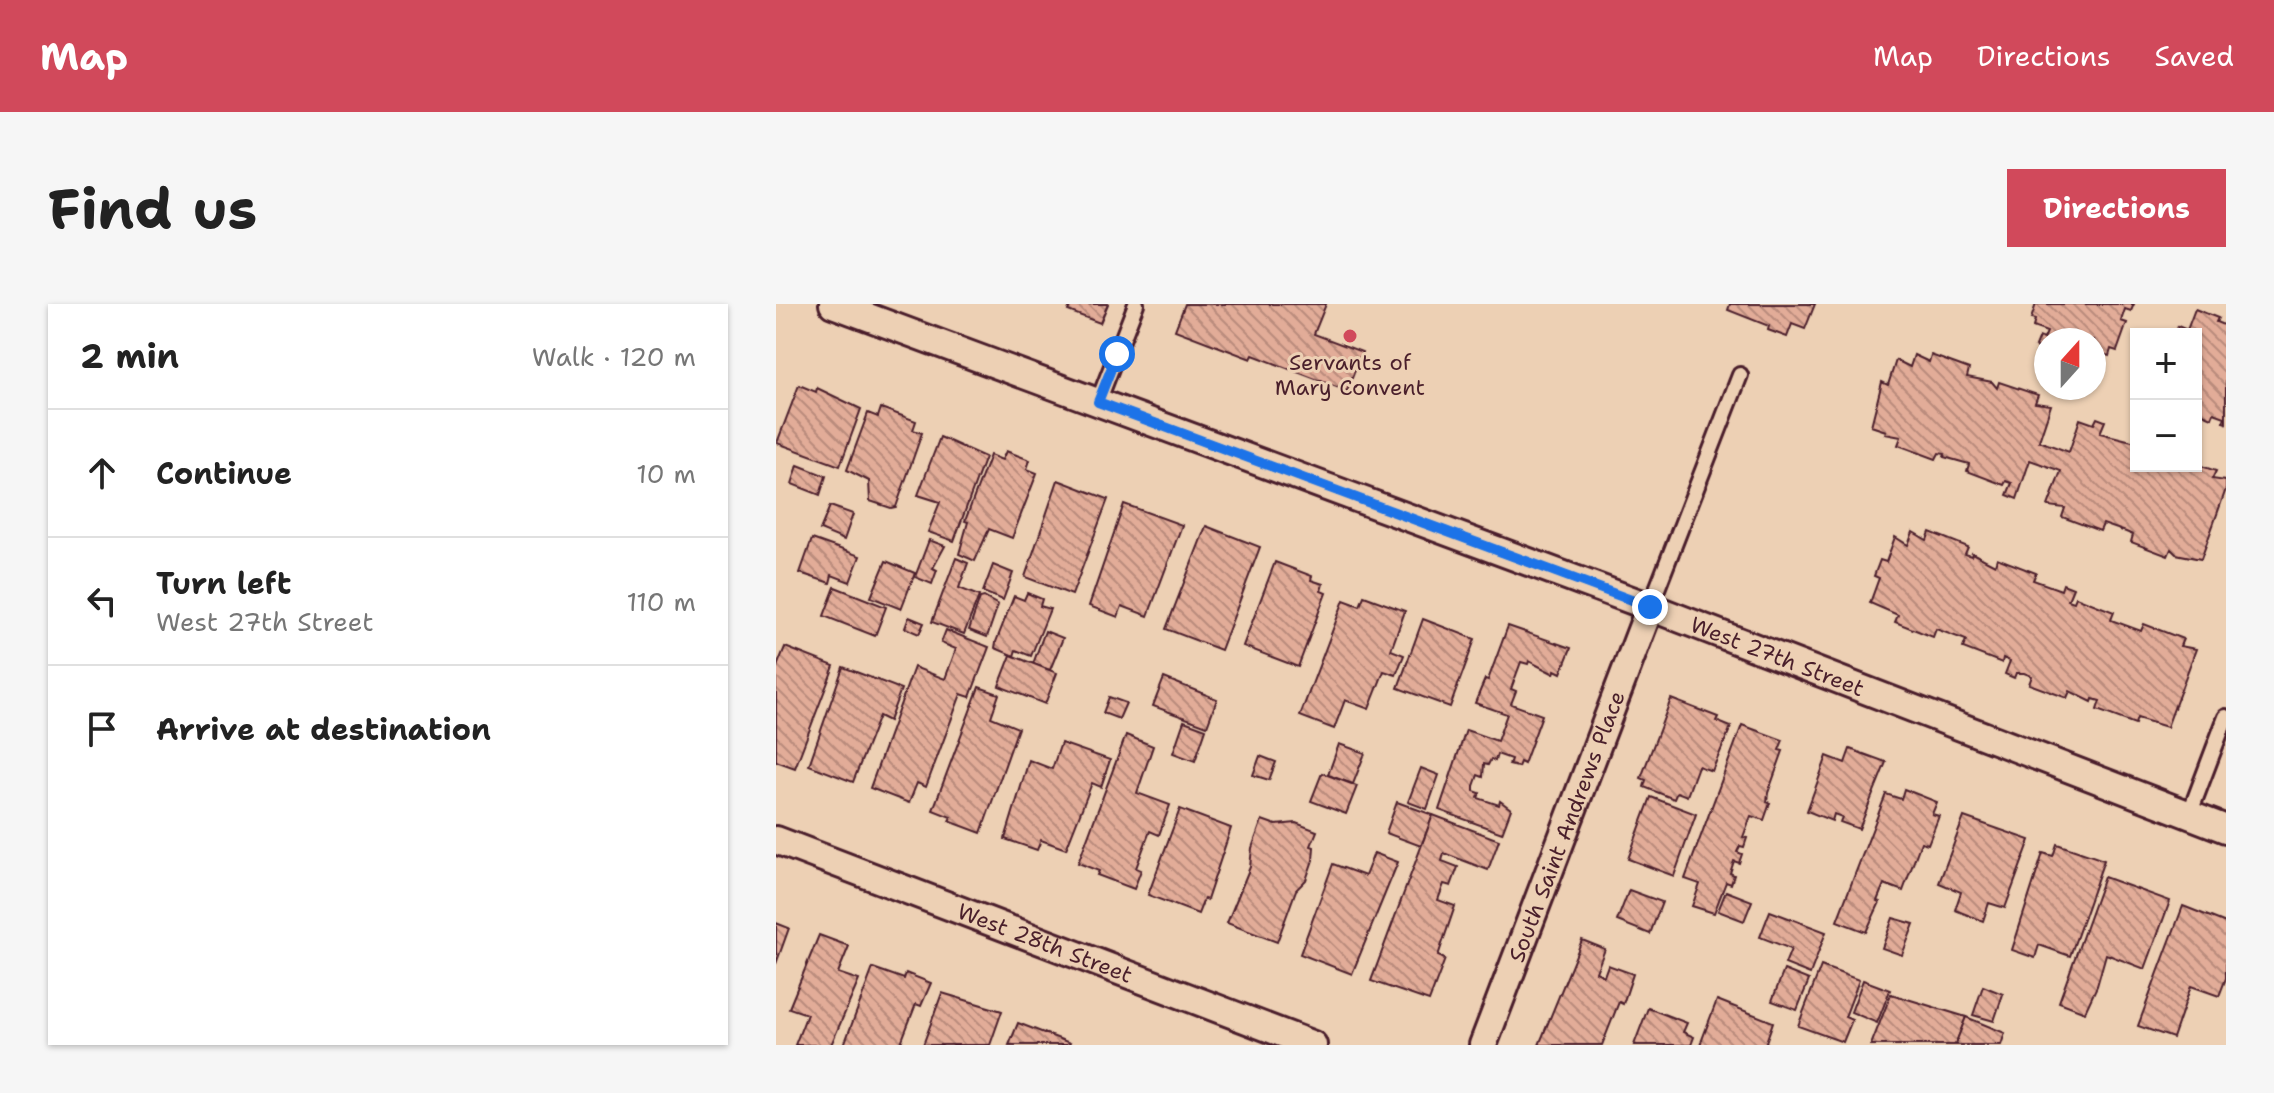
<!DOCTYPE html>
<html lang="en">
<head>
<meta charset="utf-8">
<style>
  body { margin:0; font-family:"Shantell Sans",sans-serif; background:#f6f6f6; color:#222 }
  .controls { position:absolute; right:24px; top:24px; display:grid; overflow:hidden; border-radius:0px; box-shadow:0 2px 6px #0004 }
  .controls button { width:72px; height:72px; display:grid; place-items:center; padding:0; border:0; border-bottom:2px solid #e0e0e0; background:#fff; color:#222; font:40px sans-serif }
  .compass { position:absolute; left:1258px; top:24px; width:72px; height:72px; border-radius:50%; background:#fff; box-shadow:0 2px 6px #0004; rotate:21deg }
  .stop { position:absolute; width:24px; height:24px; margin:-18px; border:6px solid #1a73e8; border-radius:50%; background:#fff }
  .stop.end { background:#1a73e8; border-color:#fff; box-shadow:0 2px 8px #0008 }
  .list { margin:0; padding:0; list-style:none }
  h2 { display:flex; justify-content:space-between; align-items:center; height:104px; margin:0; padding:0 32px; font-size:34px }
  h2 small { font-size:26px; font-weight:400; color:#767676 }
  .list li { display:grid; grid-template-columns:52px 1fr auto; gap:24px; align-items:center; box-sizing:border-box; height:128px; padding:0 32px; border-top:2px solid #e0e0e0 }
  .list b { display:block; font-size:30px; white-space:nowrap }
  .list p { margin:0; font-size:26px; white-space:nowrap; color:#767676 }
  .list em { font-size:26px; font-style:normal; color:#767676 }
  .icon { flex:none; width:44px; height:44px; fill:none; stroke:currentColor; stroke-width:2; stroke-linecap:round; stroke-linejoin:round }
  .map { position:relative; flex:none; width:1450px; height:741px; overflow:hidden; border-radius:0px }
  header { display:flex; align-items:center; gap:48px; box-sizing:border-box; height:112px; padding:0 40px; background:#d1495b; color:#fff }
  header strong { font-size:38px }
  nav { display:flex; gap:44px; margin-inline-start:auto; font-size:28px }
  .intro { display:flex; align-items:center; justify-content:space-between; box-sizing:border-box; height:192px; padding:0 48px }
  h1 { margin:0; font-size:56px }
  .button { padding:20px 36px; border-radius:0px; background:#d1495b; color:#fff; font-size:28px; font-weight:700 }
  main { display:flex; gap:48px; padding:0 48px }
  aside { flex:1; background:#fff; border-radius:0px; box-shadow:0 2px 6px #0004 }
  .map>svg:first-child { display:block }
  .building { fill:url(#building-back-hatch); stroke:#4a1f2b; stroke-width:2 }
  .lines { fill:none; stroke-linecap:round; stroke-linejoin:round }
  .lane-casing { stroke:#4a1f2b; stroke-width:20 }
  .street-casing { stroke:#4a1f2b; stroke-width:32 }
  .lane { stroke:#edd0b4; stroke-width:14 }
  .street { stroke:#edd0b4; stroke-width:26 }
  .route { stroke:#1a73e8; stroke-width:10 }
  .poi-dot { fill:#d1495b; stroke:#edd0b4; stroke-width:3 }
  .labels { text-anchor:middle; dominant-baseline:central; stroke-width:6; stroke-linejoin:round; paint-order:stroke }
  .poi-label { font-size:22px; fill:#4a1f2b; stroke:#edd0b4 }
  .street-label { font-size:22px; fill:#4a1f2b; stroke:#edd0b4 }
</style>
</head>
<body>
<header>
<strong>Map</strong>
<nav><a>Map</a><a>Directions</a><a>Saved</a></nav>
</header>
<div class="intro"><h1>Find us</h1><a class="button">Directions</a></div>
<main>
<aside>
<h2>2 min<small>Walk · 120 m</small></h2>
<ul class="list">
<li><svg class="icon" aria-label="ahead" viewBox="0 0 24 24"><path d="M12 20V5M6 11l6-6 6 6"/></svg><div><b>Continue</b></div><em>10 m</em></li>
<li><svg class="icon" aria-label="left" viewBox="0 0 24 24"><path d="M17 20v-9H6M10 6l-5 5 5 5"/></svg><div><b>Turn left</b><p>West 27th Street</p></div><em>110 m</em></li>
<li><svg class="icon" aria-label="arrive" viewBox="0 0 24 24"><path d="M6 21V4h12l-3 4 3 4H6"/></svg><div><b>Arrive at destination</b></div></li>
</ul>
</aside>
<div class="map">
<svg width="1450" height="741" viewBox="0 0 1450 741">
  <defs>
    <pattern id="building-back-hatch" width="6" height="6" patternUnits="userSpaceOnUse" patternTransform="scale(2)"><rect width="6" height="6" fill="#e2ac98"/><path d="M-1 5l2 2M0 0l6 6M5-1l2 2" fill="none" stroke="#b98b7c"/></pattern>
  </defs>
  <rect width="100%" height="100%" fill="#edd0b4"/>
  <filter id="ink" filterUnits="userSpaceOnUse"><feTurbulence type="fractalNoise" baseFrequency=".0125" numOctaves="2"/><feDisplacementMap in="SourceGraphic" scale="16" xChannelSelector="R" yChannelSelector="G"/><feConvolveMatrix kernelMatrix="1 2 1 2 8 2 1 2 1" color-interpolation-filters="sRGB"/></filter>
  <g filter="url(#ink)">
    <g class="building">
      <polygon points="295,0 332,0 324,19 292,7"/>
      <polygon points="409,0 550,0 538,30 586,48 571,87 477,51 475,55 399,26"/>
      <polygon points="954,0 1039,0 1029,25 1016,20 1011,33 992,26 993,22 952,6"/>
      <polygon points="1260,0 1358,0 1355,7 1349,5 1345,17 1351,19 1341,47 1335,45 1333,52 1319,47 1318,51 1318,36 1270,36 1270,47 1259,43 1263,33 1268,35 1271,28 1257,23 1259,16 1255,15"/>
      <polygon points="1419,5 1442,14 1440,18 1450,22 1450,119 1447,118 1449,113 1438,109 1436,114 1420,107 1420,30 1399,30 1402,22 1411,26"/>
      <polygon points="1138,51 1153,58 1155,51 1193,65 1191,73 1216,78 1221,84 1223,78 1262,91 1259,99 1275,101 1263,137 1293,148 1304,115 1318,120 1321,114 1329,117 1324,129 1360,138 1360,162 1420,160 1440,167 1436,175 1450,177 1450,185 1425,255 1400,250 1395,245 1392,252 1355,238 1357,231 1350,228 1327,220 1324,227 1286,213 1289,204 1272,202 1285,167 1254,156 1241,195 1231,191 1236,179 1230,177 1228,181 1191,167 1193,160 1168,153 1169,150 1163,149 1160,155 1122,141 1125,133 1109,130 1110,127 1095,122 1106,78 1112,81 1120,56 1134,63"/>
      <polygon points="23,81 40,88 41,84 85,105 64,162 1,139"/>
      <polygon points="105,104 140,117 137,126 146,129 120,203 115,204 94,197 93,177 71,166 92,109 102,113"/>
      <polygon points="164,133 209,153 178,237 152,228 164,198 142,191"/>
      <polygon points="230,147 254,156 251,165 261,169 236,234 213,225 199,257 183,250 192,218 189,217 214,151 226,156"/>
      <polygon points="22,161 50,172 44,191 16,180"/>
      <polygon points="282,176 332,195 296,291 249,273"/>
      <polygon points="348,200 406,221 372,312 346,302 342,313 313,302"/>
      <polygon points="54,202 77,210 68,236 44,226"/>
      <polygon points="430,222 484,243 445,346 390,325"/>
      <polygon points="1137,228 1151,236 1154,228 1192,243 1189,250 1195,252 1196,249 1219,261 1221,254 1260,269 1257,276 1285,286 1287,280 1297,284 1292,296 1298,298 1300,293 1338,308 1335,316 1365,327 1368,320 1407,335 1404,342 1420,345 1391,423 1361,414 1359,420 1321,406 1324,397 1317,395 1316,398 1294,387 1291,394 1253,380 1256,372 1248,369 1240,369 1238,374 1229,370 1234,357 1227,354 1226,359 1187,344 1190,336 1160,325 1157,333 1119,318 1122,311 1094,299 1103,274 1098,272 1104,256 1110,258 1119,233 1132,241"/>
      <polygon points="36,235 84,252 74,278 56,271 54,279 24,269"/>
      <polygon points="153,236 169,242 157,264 161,266 156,280 139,273"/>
      <polygon points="180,254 192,259 183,284 203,292 188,330 156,318"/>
      <polygon points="110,257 139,269 125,305 95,293"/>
      <polygon points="499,258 536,272 535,276 547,280 545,287 550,289 522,363 467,342"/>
      <polygon points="217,261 237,269 227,296 207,288"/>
      <polygon points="59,283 110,303 99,332 48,312"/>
      <polygon points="251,289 266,295 264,302 274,305 255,352 240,346 238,352 219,344 220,338 238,292 248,296"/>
      <polygon points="588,292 629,307 615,346 628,351 620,371 608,367 593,405 569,396 558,425 524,412 568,296 584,302"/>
      <polygon points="208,293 222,301 211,333 193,326 204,294"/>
      <polygon points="133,313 148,319 143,330 129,324"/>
      <polygon points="647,315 699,335 674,403 622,384"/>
      <polygon points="732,322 795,344 785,369 779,366 778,370 753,357 752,360 745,358 735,385 740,387 735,400 766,411 748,460 744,458 742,463 733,461 735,455 721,450 719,457 715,455 712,461 708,460 707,473 702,471 698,482 698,487 704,489 702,494 723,501 724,497 735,505 726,529 663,506 690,426 721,437 731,410 699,399 709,375 712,376"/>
      <polygon points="170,326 213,343 194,393 185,390 150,483 141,479 133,499 94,484 138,363 169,375 180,345 165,339"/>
      <polygon points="269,327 287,334 274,366 257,360"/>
      <polygon points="9,343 58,362 19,464 0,457 0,365"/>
      <polygon points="235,351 281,369 269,400 223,382"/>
      <polygon points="67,363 125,385 113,417 103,412 77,478 33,461"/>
      <polygon points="388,374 441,395 431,422 377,402"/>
      <polygon points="203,383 223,390 215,413 242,424 205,529 173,517 175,513 157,506"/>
      <polygon points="333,393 350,399 343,415 327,409"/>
      <polygon points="895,395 942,413 940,417 955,423 936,467 922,462 911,492 901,488 898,495 868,483 870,476 865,474"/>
      <polygon points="408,417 430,425 419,457 397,449"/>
      <polygon points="966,421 1007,436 1003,446 1007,447 992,489 991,498 994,499 988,516 975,512 967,533 971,534 968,543 964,542 961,548 966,550 963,559 958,557 954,569 958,571 955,580 950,578 938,609 916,602 924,580 909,575"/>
      <polygon points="350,431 377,442 361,489 394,501 383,531 374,527 360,564 365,566 358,585 321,571 323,567 302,559"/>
      <polygon points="285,439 334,456 325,483 316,479 290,545 265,536 261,546 229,535 253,456 276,465"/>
      <polygon points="563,440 589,449 577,480 552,471"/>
      <polygon points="1074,445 1110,458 1083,525 1064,518 1066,513 1058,510 1056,517 1031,507 1051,452 1069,459"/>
      <polygon points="484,452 500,458 493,476 477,471"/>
      <polygon points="645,464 663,471 651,505 632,498"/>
      <polygon points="546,469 581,482 570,510 535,497"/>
      <polygon points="1128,485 1161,498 1156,510 1163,512 1152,540 1145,538 1127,587 1108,580 1101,597 1104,598 1090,628 1061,617 1110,490 1125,495"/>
      <polygon points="875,493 920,510 898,572 852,555"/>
      <polygon points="621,498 657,511 645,542 610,529"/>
      <polygon points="404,505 455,524 431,596 428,595 422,610 372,591"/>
      <polygon points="657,511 723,536 712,566 668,549 666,557 682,563 675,582 668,580 662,596 679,602 662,652 669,655 653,697 595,677"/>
      <polygon points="1188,513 1254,536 1229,604 1213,599 1207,617 1179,606 1185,588 1163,579"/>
      <polygon points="486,516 500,521 520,519 541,527 535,542 538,543 537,556 530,576 520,586 501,638 451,619 474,563 476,544"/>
      <polygon points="1281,540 1328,556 1294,652 1263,641 1259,654 1236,646 1267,549 1277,552"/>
      <polygon points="598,549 622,558 576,670 524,650 557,560 589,572"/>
      <polygon points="1328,573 1394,597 1369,665 1330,650 1321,682 1309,708 1283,698"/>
      <polygon points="853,586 886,598 874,630 841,617"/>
      <polygon points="950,587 976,597 968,617 942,607"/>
      <polygon points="1407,602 1450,619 1450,674 1443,692 1415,682 1397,734 1362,722"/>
      <polygon points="994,607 1050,628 1034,670 1009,660 1015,645 984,633"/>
      <polygon points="1117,614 1138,620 1126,651 1106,644"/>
      <polygon points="0,619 13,624 0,660"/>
      <polygon points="43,631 73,642 62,669 83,676 55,741 19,741 31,710 13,704"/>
      <polygon points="806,636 829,645 820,668 828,672 832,661 857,670 847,700 843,698 826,741 763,741"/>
      <polygon points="1045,662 1083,676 1069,713 1076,716 1067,738 1022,722"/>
      <polygon points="97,664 128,675 130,669 155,679 145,702 140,700 124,741 68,741"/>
      <polygon points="1008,666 1033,676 1021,706 996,697"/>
      <polygon points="1087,676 1114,686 1101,719 1075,708"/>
      <polygon points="1207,682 1227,690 1218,717 1197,711"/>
      <polygon points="166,689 226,707 214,741 147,741"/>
      <polygon points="1115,690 1190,713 1179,741 1095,741"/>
      <polygon points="941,696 997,718 990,738 993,741 924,741"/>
      <polygon points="872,704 911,719 907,728 918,733 915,741 858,741"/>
      <polygon points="1190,713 1229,729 1225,741 1179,741"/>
      <polygon points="242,719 294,739 293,741 233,741"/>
    </g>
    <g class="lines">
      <defs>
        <g id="lane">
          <polyline points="322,98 360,0"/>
          <polyline points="874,303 964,71"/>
          <polyline points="1413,511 1450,413"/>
        </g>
        <g id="street">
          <path id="s1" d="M 57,0 L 874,303 L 1450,525"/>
          <path id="s2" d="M 0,536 L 537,741"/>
          <path id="s3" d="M 707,741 L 874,303"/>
        </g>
      </defs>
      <use href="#lane" class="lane-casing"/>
      <use href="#street" class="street-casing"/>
      <use href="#lane" class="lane"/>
      <use href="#street" class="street"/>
    </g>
  </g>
  <g class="lines" filter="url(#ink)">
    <polyline class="route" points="341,50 322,98 874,303"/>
  </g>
  <circle class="poi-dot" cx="574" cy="32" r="8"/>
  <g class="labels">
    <g class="poi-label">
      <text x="574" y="58">Servants of<tspan x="574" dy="25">Mary Convent</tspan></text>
    </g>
    <g class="street-label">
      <text stroke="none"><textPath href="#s1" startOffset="1008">West 27th Street</textPath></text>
      <text stroke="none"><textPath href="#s3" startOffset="234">South Saint Andrews Place</textPath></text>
      <text stroke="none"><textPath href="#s2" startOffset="288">West 28th Street</textPath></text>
    </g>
  </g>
</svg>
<div class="controls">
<button>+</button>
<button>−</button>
</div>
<svg class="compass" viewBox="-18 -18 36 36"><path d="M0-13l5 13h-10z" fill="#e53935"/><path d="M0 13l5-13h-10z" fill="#767676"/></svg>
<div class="stop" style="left:341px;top:50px"></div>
<div class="stop end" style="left:874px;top:303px"></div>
</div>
</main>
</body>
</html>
